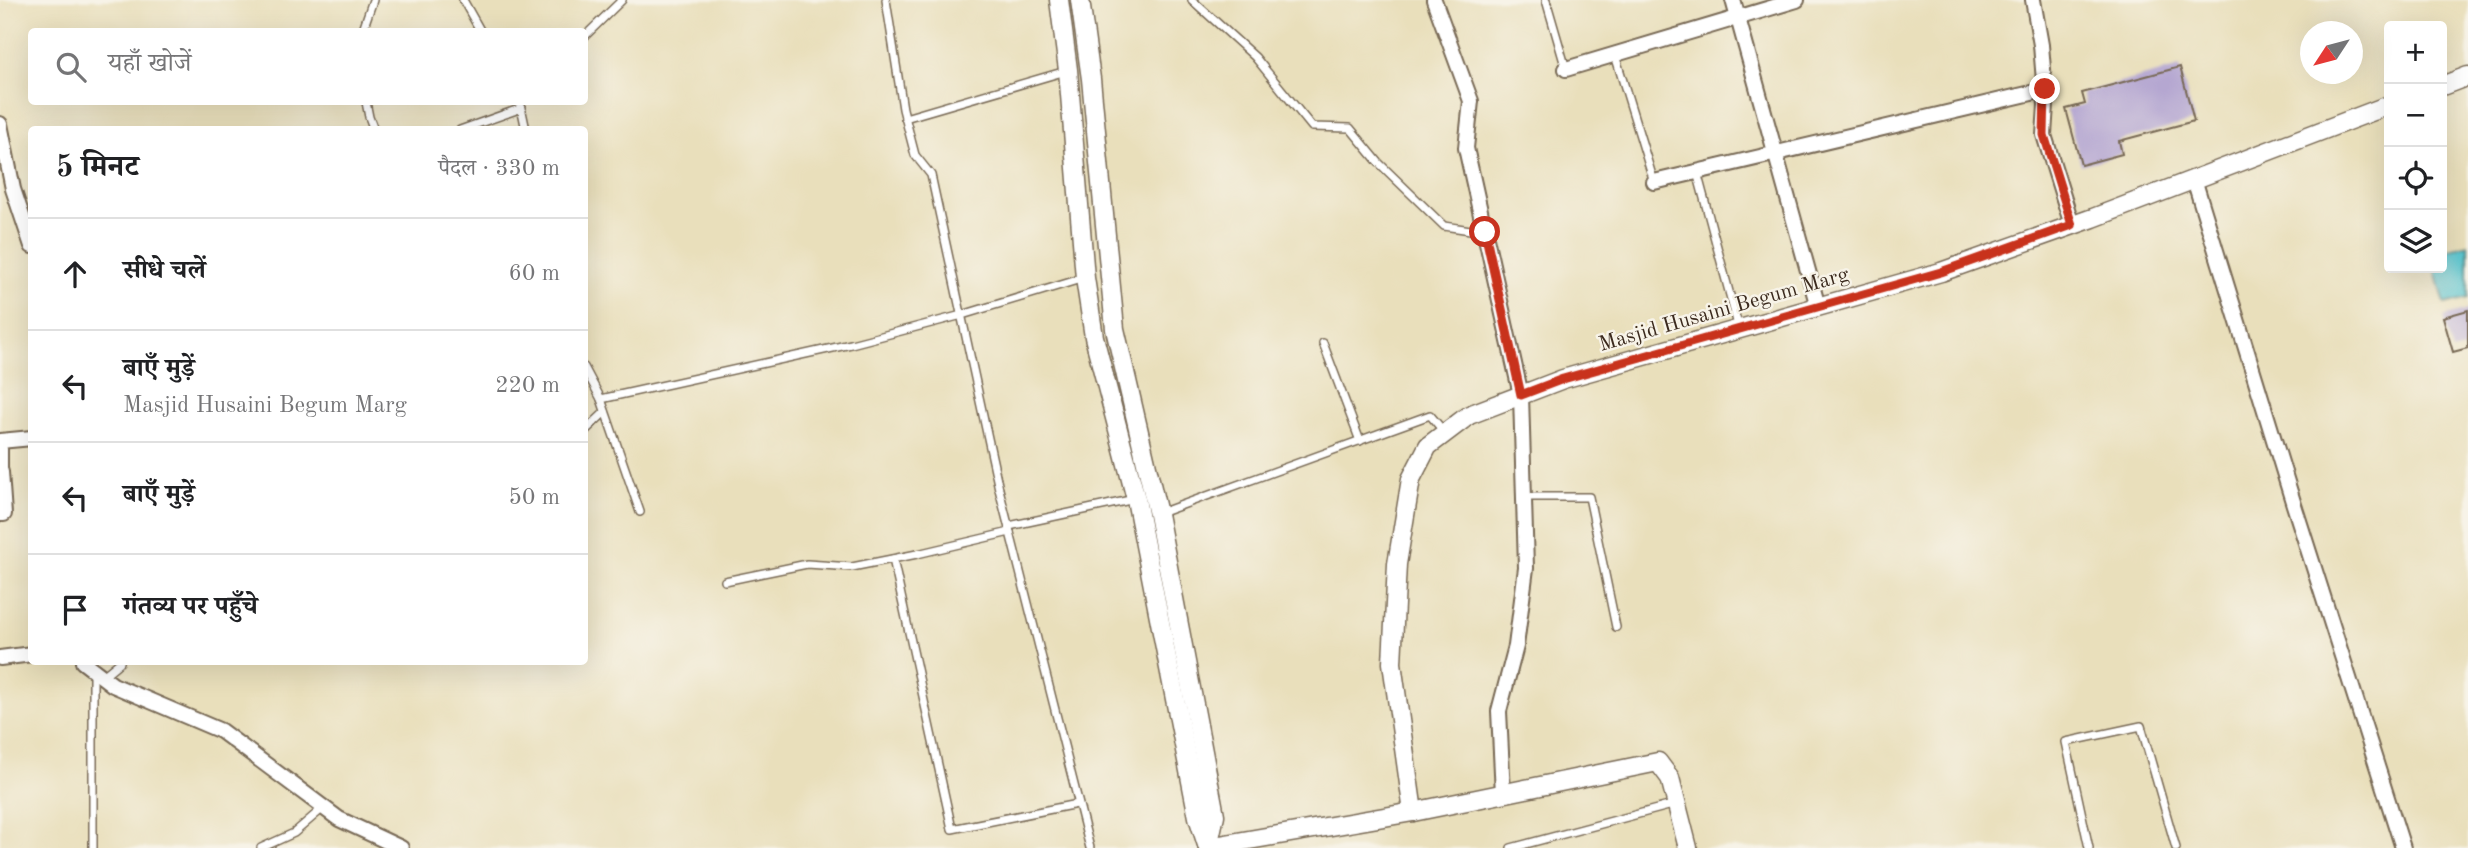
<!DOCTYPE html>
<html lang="hi">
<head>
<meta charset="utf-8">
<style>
  body { margin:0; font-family:"Old Standard TT","Noto Serif Devanagari",serif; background:#f6f6f6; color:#202124 }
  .controls { position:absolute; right:21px; top:21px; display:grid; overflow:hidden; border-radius:7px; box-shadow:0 7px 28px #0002 }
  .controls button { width:63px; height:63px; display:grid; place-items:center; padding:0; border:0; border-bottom:2px solid #e0e0e0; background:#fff; color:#202124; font:35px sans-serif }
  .compass { position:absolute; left:2300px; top:21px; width:63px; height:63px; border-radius:50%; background:#fff; box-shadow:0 7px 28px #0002; rotate:234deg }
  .stop { position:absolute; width:21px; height:21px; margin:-16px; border:5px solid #c8321e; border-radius:50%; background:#fff }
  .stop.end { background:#c8321e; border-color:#fff; box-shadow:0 2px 7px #0008 }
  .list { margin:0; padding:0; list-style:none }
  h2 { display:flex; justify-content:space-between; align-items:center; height:91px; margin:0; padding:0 28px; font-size:30px }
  h2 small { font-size:23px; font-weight:400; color:#757577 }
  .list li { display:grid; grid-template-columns:46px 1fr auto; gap:21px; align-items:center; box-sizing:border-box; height:112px; padding:0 28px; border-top:2px solid #e0e0e0 }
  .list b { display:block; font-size:26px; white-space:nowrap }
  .list p { margin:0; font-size:23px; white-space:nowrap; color:#757577 }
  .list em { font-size:23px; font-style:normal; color:#757577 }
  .icon { flex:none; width:38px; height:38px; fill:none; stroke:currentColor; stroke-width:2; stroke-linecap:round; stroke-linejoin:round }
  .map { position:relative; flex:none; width:2468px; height:848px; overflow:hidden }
  .search { position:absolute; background:#fff; box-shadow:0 7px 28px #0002; left:28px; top:28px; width:560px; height:77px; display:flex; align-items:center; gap:18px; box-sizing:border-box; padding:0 24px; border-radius:7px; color:#757577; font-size:26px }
  .panel { position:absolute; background:#fff; box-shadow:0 7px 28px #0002; left:28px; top:126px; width:560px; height:539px; border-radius:7px }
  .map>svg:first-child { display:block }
  .water { fill:#58c5cf; stroke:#4a7876; stroke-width:2 }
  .building { fill:#b5a7d1 }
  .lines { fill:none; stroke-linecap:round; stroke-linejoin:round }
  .service-casing { stroke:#786955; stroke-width:10 }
  .minor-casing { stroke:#786955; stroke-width:18 }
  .tertiary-casing { stroke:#786955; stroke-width:21 }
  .service { stroke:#fff; stroke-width:7 }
  .minor { stroke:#fff; stroke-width:14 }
  .tertiary { stroke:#fff; stroke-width:18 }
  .route { stroke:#c8321e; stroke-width:9 }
  .labels { text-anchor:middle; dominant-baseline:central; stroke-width:5; stroke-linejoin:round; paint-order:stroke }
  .street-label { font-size:21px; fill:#3b2a1e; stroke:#f7f3e8 }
</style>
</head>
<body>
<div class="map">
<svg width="2468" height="848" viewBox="0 0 2468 848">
  <rect width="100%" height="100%" fill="#f7f3e8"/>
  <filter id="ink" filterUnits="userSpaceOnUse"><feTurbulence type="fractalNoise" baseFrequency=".0143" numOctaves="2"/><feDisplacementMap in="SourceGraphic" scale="14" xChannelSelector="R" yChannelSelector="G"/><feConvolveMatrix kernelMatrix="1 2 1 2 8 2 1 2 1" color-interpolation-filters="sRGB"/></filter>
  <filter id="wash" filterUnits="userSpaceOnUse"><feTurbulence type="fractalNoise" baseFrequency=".00686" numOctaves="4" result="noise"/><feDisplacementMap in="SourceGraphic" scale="28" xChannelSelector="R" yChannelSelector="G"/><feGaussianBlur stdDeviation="1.57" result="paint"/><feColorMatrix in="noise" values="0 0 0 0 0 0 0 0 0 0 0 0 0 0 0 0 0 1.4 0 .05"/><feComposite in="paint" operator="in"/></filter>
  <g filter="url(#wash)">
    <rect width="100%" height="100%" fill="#e9dfbb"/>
    <polygon class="water" points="2468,244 2468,298 2445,304 2435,268 2442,268 2442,251"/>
    <g id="blocks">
      <g class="building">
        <polygon points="2180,67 2194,121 2119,141 2122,154 2081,165 2066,109 2085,104 2082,93"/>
        <polygon points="2468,310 2468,348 2453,352 2443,317"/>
      </g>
    </g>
  </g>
  <g filter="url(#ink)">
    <use href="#blocks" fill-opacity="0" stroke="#786955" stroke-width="2"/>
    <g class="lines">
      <defs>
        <g id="service">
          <polyline points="463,0 481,32"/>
          <polyline points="886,0 903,109 915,155 931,175 999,489 1090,848"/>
          <polyline points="1192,0 1255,57 1312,127 1350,128 1379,163 1444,226 1484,232"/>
          <polyline points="1546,0 1566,69"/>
          <polyline points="362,32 373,0"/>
          <polyline points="584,37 622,0"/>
          <polyline points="1615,55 1654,182"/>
          <polyline points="366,102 369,117 374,130"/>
          <polyline points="520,102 526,130"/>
          <polyline points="905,118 1066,71"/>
          <polyline points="460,130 522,108"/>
          <polyline points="1697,172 1739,329"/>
          <polyline points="1323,343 1360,441"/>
          <polyline points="584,367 601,399 640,512"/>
          <polyline points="601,399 851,344 962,315 1084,278"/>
          <polyline points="584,432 605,412"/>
          <polyline points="1525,497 1589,497 1616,627"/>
          <polyline points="1160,513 1430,415 1445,433"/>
          <polyline points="1009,526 1135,499"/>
          <polyline points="893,559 952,829 1077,804"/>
          <polyline points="725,581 807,564 852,567 917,554 1010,532"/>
          <polyline points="103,676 120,662"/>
          <polyline points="93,848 93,671"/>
          <polyline points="261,848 294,833 323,808"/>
          <polyline points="1511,848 1676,804"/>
          <polyline points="2089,848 2066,742 2141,726 2176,848"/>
        </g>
        <g id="minor">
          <polyline points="1434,0 1471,101 1466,148 1521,395 1526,568 1516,646 1499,711 1503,794"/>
          <polyline points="1733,0 1818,307"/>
          <polyline points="2033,0 2041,45 2046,105 2044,135 2072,225"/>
          <polyline points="1566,69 1797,0"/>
          <polyline points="0,124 13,189 32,246"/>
          <polyline points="2194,179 2294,505 2403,848"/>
          <polyline points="1654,182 2044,90"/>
          <polyline points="0,441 32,438"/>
          <polyline points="0,449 0,472"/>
          <polyline points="0,514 4,514 1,472"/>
          <polyline points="0,658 32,654"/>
          <polyline points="83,662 113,685 221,731 339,819 401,848"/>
        </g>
        <g id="tertiary">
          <polyline points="1059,0 1068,70 1085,278 1094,337 1136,499 1198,817 1208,848"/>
          <polyline points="1080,0 1091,79 1115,329 1158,514 1215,815 1208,847"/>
          <polyline points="2442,86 2468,76"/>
          <polyline points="1413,812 1392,663 1397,564 1411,479 1428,446 1469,415 1563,379 1941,272 2093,218 2389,105"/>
          <polyline points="1208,847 1413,812 1658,762 1670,778 1688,848"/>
        </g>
      </defs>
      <use href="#service" class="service-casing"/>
      <use href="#minor" class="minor-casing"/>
      <use href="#tertiary" class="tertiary-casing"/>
      <use href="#service" class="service"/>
      <use href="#minor" class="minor"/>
      <use href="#tertiary" class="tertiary"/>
    </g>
  </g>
  <g class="lines" filter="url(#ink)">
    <polyline class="route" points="1485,232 1521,395 1563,379 1941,272 2072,225 2044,135 2045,89"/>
  </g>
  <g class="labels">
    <g class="street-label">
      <text transform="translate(1724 310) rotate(-16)">Masjid Husaini Begum Marg</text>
    </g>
  </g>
</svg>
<div class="controls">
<button>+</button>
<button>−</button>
<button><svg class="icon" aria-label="locate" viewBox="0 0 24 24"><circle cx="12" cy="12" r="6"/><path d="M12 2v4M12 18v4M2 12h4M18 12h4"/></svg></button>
<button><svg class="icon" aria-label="layers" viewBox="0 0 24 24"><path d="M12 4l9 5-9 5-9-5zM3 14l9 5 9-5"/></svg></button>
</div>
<svg class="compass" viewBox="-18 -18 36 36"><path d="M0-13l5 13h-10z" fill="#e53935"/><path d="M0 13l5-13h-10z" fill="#757577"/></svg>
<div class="stop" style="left:1485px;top:232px"></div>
<div class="stop end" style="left:2045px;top:89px"></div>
<div class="search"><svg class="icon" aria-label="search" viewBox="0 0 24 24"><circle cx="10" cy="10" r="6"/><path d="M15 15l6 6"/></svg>यहाँ खोजें</div>
<section class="panel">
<h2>5 मिनट<small>पैदल · 330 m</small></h2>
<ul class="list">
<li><svg class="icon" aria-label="ahead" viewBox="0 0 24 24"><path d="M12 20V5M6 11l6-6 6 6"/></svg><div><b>सीधे चलें</b></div><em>60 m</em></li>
<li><svg class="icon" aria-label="left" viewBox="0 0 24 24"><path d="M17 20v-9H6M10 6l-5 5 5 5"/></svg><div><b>बाएँ मुड़ें</b><p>Masjid Husaini Begum Marg</p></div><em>220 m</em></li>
<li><svg class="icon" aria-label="left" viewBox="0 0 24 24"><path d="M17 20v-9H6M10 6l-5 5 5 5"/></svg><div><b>बाएँ मुड़ें</b></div><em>50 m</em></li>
<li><svg class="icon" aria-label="arrive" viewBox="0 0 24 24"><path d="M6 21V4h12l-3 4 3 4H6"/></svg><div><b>गंतव्य पर पहुँचे</b></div></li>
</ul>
</section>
</div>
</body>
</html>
